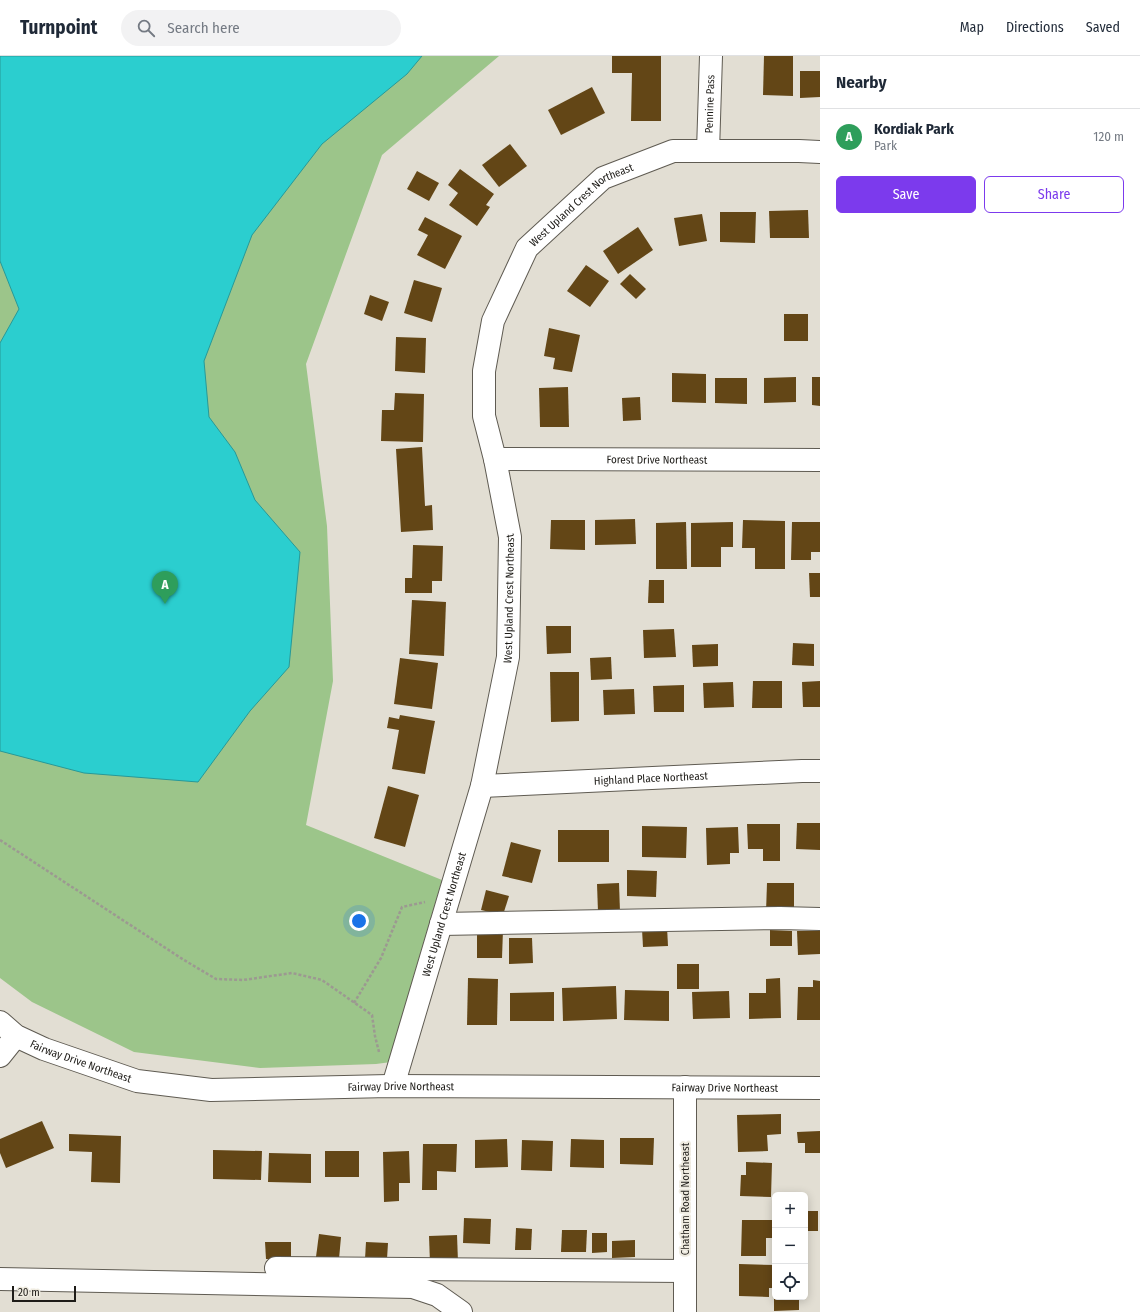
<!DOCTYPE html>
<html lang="en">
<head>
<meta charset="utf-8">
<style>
  body { margin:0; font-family:"Fira Sans Condensed",sans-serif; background:#f2f2f3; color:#1f2937 }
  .controls { position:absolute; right:12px; bottom:12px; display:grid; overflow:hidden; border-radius:6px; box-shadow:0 2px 10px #0003 }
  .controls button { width:36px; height:36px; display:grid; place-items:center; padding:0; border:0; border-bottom:1px solid #e0e1e3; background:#fff; color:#1f2937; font:20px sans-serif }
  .scale { position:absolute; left:12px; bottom:10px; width:64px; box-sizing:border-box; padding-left:4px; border:2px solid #1e1c18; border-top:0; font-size:11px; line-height:14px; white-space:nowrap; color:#1e1c18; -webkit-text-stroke:3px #efebe0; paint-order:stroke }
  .you { position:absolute; left:359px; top:865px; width:14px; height:14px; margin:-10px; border:3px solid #fff; border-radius:50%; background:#1a73e8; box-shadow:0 0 0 6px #1a73e833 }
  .badge { display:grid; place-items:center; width:26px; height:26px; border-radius:50%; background:#7c3aed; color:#fff; font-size:13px; font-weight:700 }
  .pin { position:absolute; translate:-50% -33px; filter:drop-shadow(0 1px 2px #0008) }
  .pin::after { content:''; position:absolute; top:21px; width:14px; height:12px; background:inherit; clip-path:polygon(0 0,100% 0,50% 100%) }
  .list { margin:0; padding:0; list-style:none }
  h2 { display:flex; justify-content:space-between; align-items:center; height:52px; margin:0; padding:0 16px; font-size:17px }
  h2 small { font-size:13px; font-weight:400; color:#747a83 }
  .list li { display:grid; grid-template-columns:26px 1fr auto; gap:12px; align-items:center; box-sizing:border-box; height:56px; padding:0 16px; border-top:1px solid #e0e1e3 }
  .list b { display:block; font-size:15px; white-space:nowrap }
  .list p { margin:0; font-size:13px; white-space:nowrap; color:#747a83 }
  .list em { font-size:13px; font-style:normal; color:#747a83 }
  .actions { display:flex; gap:8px; padding:12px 16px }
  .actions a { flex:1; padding:9px 0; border:1px solid #7c3aed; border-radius:6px; text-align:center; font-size:14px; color:#7c3aed }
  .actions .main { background:#7c3aed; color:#fff }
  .icon { flex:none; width:22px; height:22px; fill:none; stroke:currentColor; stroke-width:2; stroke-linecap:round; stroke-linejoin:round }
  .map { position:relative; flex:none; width:820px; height:1256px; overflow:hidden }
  header { display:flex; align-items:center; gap:24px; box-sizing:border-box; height:56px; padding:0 20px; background:#fff; border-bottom:1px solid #e0e1e3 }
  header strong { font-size:19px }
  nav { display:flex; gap:22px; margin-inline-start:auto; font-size:14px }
  .search { width:280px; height:36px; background:#f2f2f3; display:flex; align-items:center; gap:10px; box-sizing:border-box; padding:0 14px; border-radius:22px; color:#747a83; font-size:15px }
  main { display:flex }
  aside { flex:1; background:#fff }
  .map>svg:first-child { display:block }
  .green { fill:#9cc58a }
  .water { fill:#2bcecf; stroke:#279998 }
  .building { fill:#634616 }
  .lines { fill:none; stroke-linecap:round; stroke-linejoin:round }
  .minor-casing { stroke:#5f5b52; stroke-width:24 }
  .path { stroke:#9c9991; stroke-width:2.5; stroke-dasharray:3 2; stroke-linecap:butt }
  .minor { stroke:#fff; stroke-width:22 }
  .labels { text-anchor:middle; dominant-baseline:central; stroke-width:4; stroke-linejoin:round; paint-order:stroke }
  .street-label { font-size:11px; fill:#1e1c18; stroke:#efebe0 }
</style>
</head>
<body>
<header>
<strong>Turnpoint</strong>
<div class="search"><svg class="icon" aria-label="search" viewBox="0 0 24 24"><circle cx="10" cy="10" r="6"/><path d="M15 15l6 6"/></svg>Search here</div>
<nav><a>Map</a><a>Directions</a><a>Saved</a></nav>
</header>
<main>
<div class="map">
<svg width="820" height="1256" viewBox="0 0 820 1256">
  <rect width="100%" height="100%" fill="#e2ded3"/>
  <polygon class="green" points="0,0 499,0 382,99 306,308 327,470 333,625 306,769 442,824 413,922 396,993 391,1006 376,1008 260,1012 134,996 32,946 0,922"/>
  <polygon class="water" points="0,0 422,0 407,18 322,88 252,179 204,305 209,361 235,396 255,444 300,496 289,611 250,655 198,726 84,717 0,695 0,287 19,253 0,205"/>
  <g class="building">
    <polygon points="612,0 661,0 661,65 631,65 632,17 612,17"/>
    <polygon points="764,0 793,0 793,40 763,39"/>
    <polygon points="800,15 820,15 820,41 800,42"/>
    <polygon points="592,31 605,57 561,79 548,54"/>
    <polygon points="510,88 527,110 499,131 482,109"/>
    <polygon points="460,113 494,138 486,149 490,151 477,170 449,149 458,137 448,129"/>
    <polygon points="417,115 439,127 429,145 407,133"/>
    <polygon points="808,154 809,182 770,182 769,155"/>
    <polygon points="720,156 756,156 755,187 720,186"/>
    <polygon points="702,158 707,185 679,190 674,162"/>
    <polygon points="425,161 462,180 445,213 417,199 428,179 418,174"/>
    <polygon points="638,171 653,194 618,218 603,195"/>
    <polygon points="586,209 609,225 590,251 567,235"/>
    <polygon points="630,218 646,233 636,243 620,228"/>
    <polygon points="414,224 442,232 432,266 404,257"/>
    <polygon points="370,239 389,246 382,265 364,258"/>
    <rect x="784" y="258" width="24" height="27"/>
    <polygon points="549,272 580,279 572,316 553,313 555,302 544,300"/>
    <polygon points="396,281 426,282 425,317 395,315"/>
    <polygon points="672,317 706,318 706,347 672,346"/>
    <polygon points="796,321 796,346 764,347 764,322"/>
    <polygon points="812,321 820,321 820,350 812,349"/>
    <polygon points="715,322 747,322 747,348 715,347"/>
    <polygon points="568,331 569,371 540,371 539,332"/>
    <polygon points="395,337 424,338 423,386 381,385 382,354 394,354"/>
    <polygon points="640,341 641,364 623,365 622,342"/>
    <polygon points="422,391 425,450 432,449 433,474 401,476 396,393"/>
    <polygon points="635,463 636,488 595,489 595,464"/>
    <polygon points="551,464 585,464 585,494 550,493"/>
    <polygon points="743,464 785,465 785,513 755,513 755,492 742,492"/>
    <polygon points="686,466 687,513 656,513 656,467"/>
    <polygon points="733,466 733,491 721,491 721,511 691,511 691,467"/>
    <polygon points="792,466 820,466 820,496 811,496 811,504 791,504"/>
    <polygon points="413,489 443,490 442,525 432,525 432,537 405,537 405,522 412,522"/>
    <polygon points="809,517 820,517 820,541 810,541"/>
    <polygon points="649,524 664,524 664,547 648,547"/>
    <polygon points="412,544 446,546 444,600 409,598"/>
    <polygon points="546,570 571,570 571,597 547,598"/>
    <polygon points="674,573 676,601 644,602 643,574"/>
    <polygon points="793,587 814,588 814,610 792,609"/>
    <polygon points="718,588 718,610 693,611 692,589"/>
    <polygon points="611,601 612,623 591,624 590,602"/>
    <polygon points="400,602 438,607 432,653 394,648"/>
    <polygon points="550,616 579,616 579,665 551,666"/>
    <polygon points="753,625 782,625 782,652 752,652"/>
    <polygon points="820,625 820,651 803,651 802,626"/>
    <polygon points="733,626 734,651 704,652 703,627"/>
    <polygon points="684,629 684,656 654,656 653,630"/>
    <polygon points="634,633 635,658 604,659 603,634"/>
    <polygon points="400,659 435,665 425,718 392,713 399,674 387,672 389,661 399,663"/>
    <polygon points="388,730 419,739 405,791 374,782"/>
    <polygon points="797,767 820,767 820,794 796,793"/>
    <polygon points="747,768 780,768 780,805 763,805 763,793 748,793"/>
    <polygon points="642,770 687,771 686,802 642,801"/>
    <polygon points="738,771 739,797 730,797 730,808 707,809 706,772"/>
    <rect x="558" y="774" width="51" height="32"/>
    <polygon points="511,786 541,794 532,827 502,820"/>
    <polygon points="627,814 657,815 656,841 627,840"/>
    <polygon points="619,827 620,856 598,856 597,828"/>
    <polygon points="767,827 794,827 794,857 766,856"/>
    <polygon points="486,834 509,840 503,859 481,854"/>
    <polygon points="667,871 668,890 643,891 642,873"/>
    <polygon points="477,874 503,874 502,902 477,902"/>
    <polygon points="770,874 792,875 792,890 770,890"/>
    <polygon points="797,875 820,875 820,898 798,899"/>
    <polygon points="509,882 532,882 533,907 509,908"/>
    <rect x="677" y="908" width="22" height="25"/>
    <polygon points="468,922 498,923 497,969 467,969"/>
    <polygon points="780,922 781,962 749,963 749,937 766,937 766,923"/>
    <polygon points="813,924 820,925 820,964 797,964 798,931 813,931"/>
    <polygon points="616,930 617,963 563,965 562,932"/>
    <polygon points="625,934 669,935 669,965 624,964"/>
    <polygon points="729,935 730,962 693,963 692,936"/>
    <polygon points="554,936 554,965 510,965 510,937"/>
    <polygon points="781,1058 781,1078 767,1079 768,1095 738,1096 737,1059"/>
    <polygon points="42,1065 54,1092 6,1112 0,1097 0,1083"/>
    <polygon points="820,1075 820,1097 805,1097 805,1087 798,1087 797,1076"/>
    <polygon points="69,1078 121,1080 120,1127 91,1126 92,1096 69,1095"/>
    <polygon points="620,1082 654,1082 653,1109 620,1108"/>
    <polygon points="507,1083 508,1111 475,1112 475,1084"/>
    <polygon points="571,1083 604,1084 604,1112 570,1111"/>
    <polygon points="522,1084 553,1085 552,1115 521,1114"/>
    <polygon points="423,1088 457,1088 456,1116 437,1115 437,1134 422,1134"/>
    <polygon points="213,1094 262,1095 261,1124 213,1123"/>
    <rect x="325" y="1095" width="34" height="26"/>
    <polygon points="409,1095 410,1127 399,1127 399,1145 384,1146 383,1096"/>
    <polygon points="269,1097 311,1098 311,1127 268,1126"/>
    <polygon points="746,1106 772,1107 771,1141 740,1140 741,1119 746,1119"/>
    <rect x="805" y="1155" width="13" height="20"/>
    <polygon points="464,1162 491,1163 490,1188 463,1187"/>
    <polygon points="742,1164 775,1164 775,1182 766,1182 766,1200 741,1200"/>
    <polygon points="516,1172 532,1173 531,1194 515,1194"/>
    <polygon points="562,1174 587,1174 586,1196 561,1196"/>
    <polygon points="592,1177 607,1177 607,1196 592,1197"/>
    <polygon points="319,1178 341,1181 339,1203 316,1201"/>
    <polygon points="457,1179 458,1206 430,1207 429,1180"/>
    <polygon points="635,1184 635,1201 612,1202 612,1185"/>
    <polygon points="265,1186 291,1186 291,1203 266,1203"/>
    <polygon points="366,1186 388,1187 387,1203 365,1203"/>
    <polygon points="739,1208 775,1209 775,1232 769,1232 769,1241 739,1240"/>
    <polygon points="774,1241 799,1241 799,1254 774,1255"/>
  </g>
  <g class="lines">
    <defs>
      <g id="minor">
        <path id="s1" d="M 708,95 L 711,0"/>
        <path id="s2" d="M 495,403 L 820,404"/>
        <path id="s3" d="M 482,730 L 802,715 L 820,715"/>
        <polyline points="441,868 780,862 820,863"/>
        <path id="s4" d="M 0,966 L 16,980 L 44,993 L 137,1025 L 211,1034 L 389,1030 L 820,1032"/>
        <polyline points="0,1000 16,980"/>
        <path id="s5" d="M 393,1030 L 482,730 L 508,601 L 510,481 L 495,403 L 484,360 L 484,315 L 493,265 L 527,192 L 603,122 L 673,95 L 799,95 L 820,96"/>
        <polyline points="685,1031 685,1256"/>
        <polyline points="276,1212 685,1215"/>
        <polyline points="0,1223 413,1231 437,1239 461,1256"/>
      </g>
    </defs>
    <use href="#minor" class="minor-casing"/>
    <g class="path">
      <polyline points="0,784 184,904 216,923 243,924 292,917 322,924 372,959 375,980 379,996"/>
      <polyline points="354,947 381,902 402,851 425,846"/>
    </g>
    <use href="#minor" class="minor"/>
  </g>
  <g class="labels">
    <g class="street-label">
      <text stroke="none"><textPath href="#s1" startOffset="47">Pennine Pass</textPath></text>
      <text stroke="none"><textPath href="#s5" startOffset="935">West Upland Crest Northeast</textPath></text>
      <text stroke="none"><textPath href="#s2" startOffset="162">Forest Drive Northeast</textPath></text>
      <text stroke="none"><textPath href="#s5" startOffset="503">West Upland Crest Northeast</textPath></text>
      <text stroke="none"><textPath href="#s3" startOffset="169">Highland Place Northeast</textPath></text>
      <text stroke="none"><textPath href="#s5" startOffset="179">West Upland Crest Northeast</textPath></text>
      <text stroke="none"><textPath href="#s4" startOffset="91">Fairway Drive Northeast</textPath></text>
      <text stroke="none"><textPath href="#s4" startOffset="415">Fairway Drive Northeast</textPath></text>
      <text stroke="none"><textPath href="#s4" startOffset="739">Fairway Drive Northeast</textPath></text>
      <text transform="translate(685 1143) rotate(-90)">Chatham Road Northeast</text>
    </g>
  </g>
</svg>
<div class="controls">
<button>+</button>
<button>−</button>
<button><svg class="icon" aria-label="locate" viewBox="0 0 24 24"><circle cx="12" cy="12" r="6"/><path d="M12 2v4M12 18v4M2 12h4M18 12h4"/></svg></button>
</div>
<div class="scale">20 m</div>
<div class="you"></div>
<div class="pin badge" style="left:165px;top:548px;background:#2e9e5b">A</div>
</div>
<aside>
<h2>Nearby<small></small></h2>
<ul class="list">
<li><span class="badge" style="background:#2e9e5b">A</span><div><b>Kordiak Park</b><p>Park</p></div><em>120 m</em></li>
</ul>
<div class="actions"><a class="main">Save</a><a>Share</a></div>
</aside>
</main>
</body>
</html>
